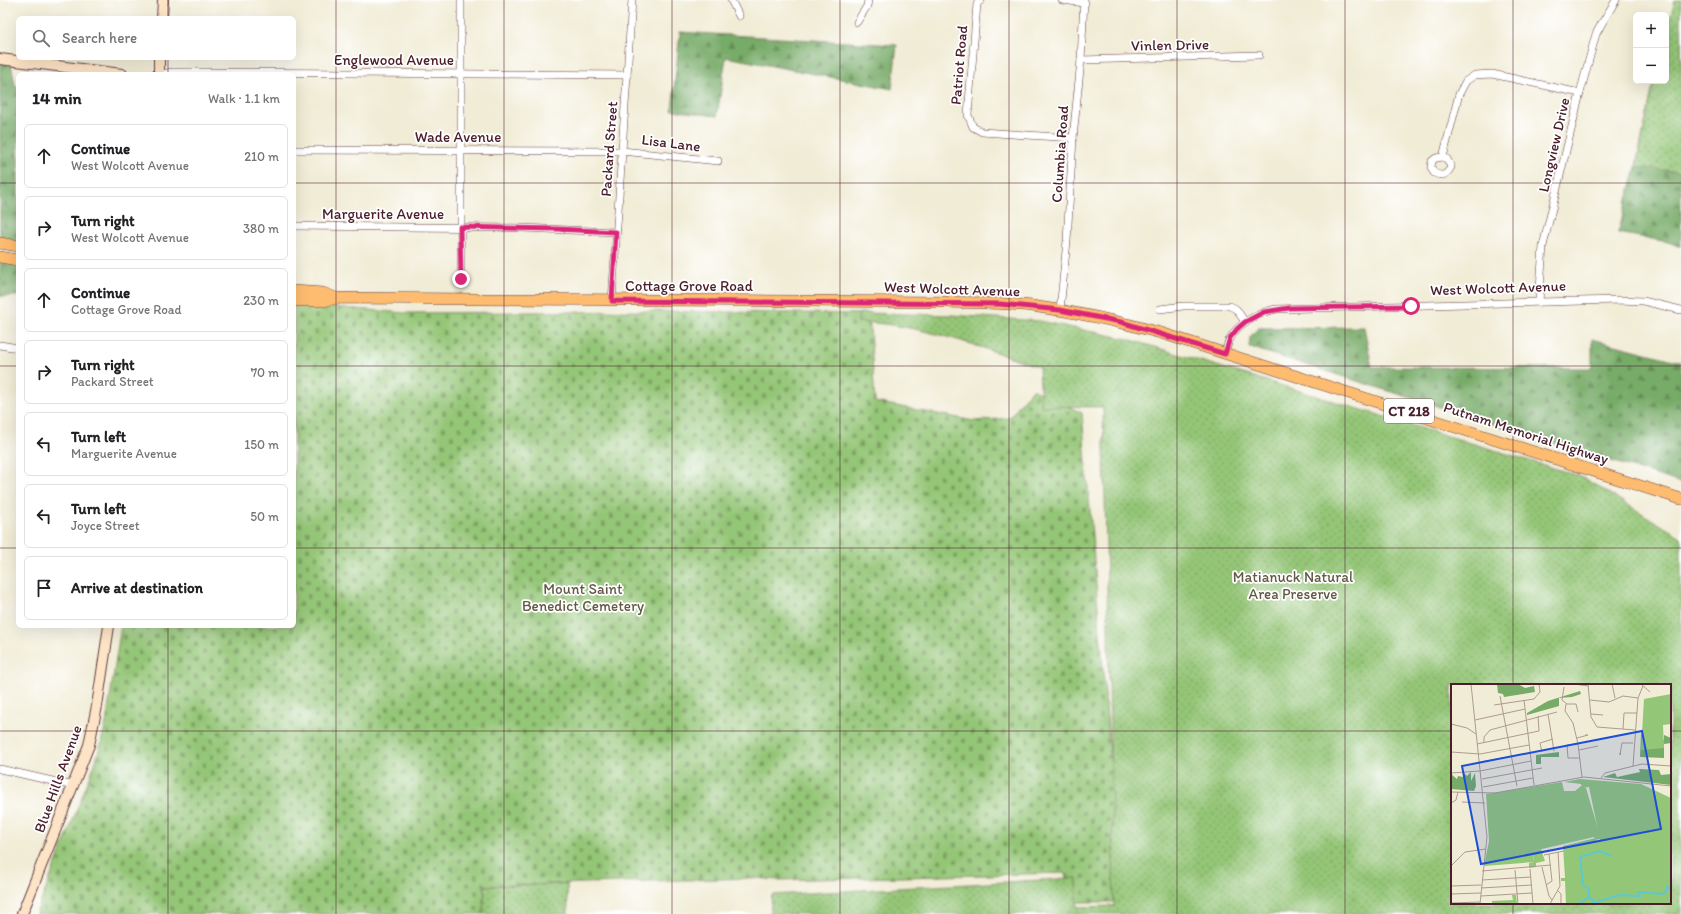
<!DOCTYPE html>
<html lang="en">
<head>
<meta charset="utf-8">
<style>
  body { margin:0; font-family:Itim,sans-serif; background:#f2f2f2; color:#202124 }
  .controls { position:absolute; right:12px; top:12px; display:grid; overflow:hidden; border-radius:6px; box-shadow:0 4px 16px #0002 }
  .controls button { width:36px; height:36px; display:grid; place-items:center; padding:0; border:0; border-bottom:1px solid #e0e0e0; background:#fff; color:#202124; font:20px sans-serif }
  .stop { position:absolute; width:12px; height:12px; margin:-9px; border:3px solid #db2777; border-radius:50%; background:#fff }
  .stop.end { background:#db2777; border-color:#fff; box-shadow:0 1px 4px #0008 }
  .list { margin:0; padding:0; list-style:none }
  h2 { display:flex; justify-content:space-between; align-items:center; height:52px; margin:0; padding:0 16px; font-size:17px }
  h2 small { font-size:13px; font-weight:400; color:#757577 }
  .list li { display:grid; grid-template-columns:26px 1fr auto; gap:12px; align-items:center; box-sizing:border-box; height:64px; margin:0 8px 8px; padding:0 8px; border:1px solid #e0e0e0; border-radius:6px }
  .list b { display:block; font-size:15px; white-space:nowrap }
  .list p { margin:0; font-size:13px; white-space:nowrap; color:#757577 }
  .list em { font-size:13px; font-style:normal; color:#757577 }
  .icon { flex:none; width:22px; height:22px; fill:none; stroke:currentColor; stroke-width:2; stroke-linecap:round; stroke-linejoin:round }
  .map { position:relative; flex:none; width:1681px; height:914px; overflow:hidden }
  .search { position:absolute; background:#fff; box-shadow:0 4px 16px #0002; left:16px; top:16px; width:280px; height:44px; display:flex; align-items:center; gap:10px; box-sizing:border-box; padding:0 14px; border-radius:6px; color:#757577; font-size:15px }
  .panel { position:absolute; background:#fff; box-shadow:0 4px 16px #0002; left:16px; top:72px; width:280px; height:556px; border-radius:6px }
  .map>svg:first-child { display:block }
  .forest { fill:url(#forest-firs); stroke:#60654a }
  .cemetery { fill:url(#cemetery-stones); stroke:#6f7251 }
  .park { fill:url(#park-dots); stroke:#6f7251; fill-rule:evenodd }
  .lines { fill:none; stroke-linecap:round; stroke-linejoin:round }
  .street-casing { stroke:#633e44; stroke-width:8 }
  .secondary-casing { stroke:#633e44; stroke-width:12 }
  .primary-casing { stroke:#633e44; stroke-width:12 }
  .street { stroke:#fff; stroke-width:7 }
  .secondary { stroke:#fee4c6; stroke-width:10 }
  .primary { stroke:#fdbc70; stroke-width:11 }
  .route { stroke:#db2777; stroke-width:5 }
  .grid { fill:none; stroke:#4a1f2b; stroke-width:1; stroke-opacity:0.55 }
  .labels { text-anchor:middle; dominant-baseline:central; stroke-width:3.5; stroke-linejoin:round; paint-order:stroke }
  .shield { fill:#fff; stroke:#80626b; stroke-width:1 }
  .shield-label { font-size:14px; font-weight:bold; fill:#4a1f2b }
  .street-label { font-size:15px; fill:#4a1f2b; stroke:#fff }
  .park-label { font-size:15px; fill:#645946; stroke:#fff }
  .inset-river { fill:none; stroke:#5bc9cf; stroke-width:2 }
  .inset-road { fill:none; stroke:#ae9a91; stroke-width:1 }
  .view { fill:#1d4ed8; fill-opacity:0.15; stroke:#1d4ed8; stroke-width:2 }
  .inset-edge { fill:none; stroke:#4a1f2b; stroke-width:2 }
</style>
</head>
<body>
<div class="map">
<svg width="1681" height="914" viewBox="0 0 1681 914">
  <defs>
    <pattern id="forest-firs" width="22" height="20" patternUnits="userSpaceOnUse"><rect width="22" height="20" fill="#77ab68"/><path d="M5 1l3.5 6h-7zM16 11l3.5 6h-7z" fill="#648b56"/></pattern>
    <pattern id="cemetery-stones" width="16" height="16" patternUnits="userSpaceOnUse"><rect width="16" height="16" fill="#94c677"/><path d="M2 7V4a2 2 0 0 1 4 0v3zM10 15v-3a2 2 0 0 1 4 0v3z" fill="#7ba062"/></pattern>
    <pattern id="park-dots" width="8" height="8" patternUnits="userSpaceOnUse"><rect width="8" height="8" fill="#94c677"/><path d="M2 2h.1M6 6h.1" fill="none" stroke="#7ba062" stroke-width="1.8" stroke-linecap="round"/></pattern>
  </defs>
  <rect width="100%" height="100%" fill="#fff"/>
  <filter id="ink" filterUnits="userSpaceOnUse"><feTurbulence type="fractalNoise" baseFrequency=".025" numOctaves="2"/><feDisplacementMap in="SourceGraphic" scale="8" xChannelSelector="R" yChannelSelector="G"/><feConvolveMatrix kernelMatrix="1 2 1 2 8 2 1 2 1" color-interpolation-filters="sRGB"/></filter>
  <filter id="wash" filterUnits="userSpaceOnUse"><feTurbulence type="fractalNoise" baseFrequency=".012" numOctaves="4" result="noise"/><feDisplacementMap in="SourceGraphic" scale="16" xChannelSelector="R" yChannelSelector="G"/><feGaussianBlur stdDeviation="0.9" result="paint"/><feColorMatrix in="noise" values="0 0 0 0 0 0 0 0 0 0 0 0 0 0 0 0 0 1.4 0 .05"/><feComposite in="paint" operator="in"/></filter>
  <g filter="url(#wash)">
    <rect width="100%" height="100%" fill="#f1ecd5"/>
    <g class="forest">
      <polygon points="1667,27 1681,28 1681,247 1668,242 1618,233 1636,167 1654,81 1666,81 1666,33"/>
      <polygon points="680,32 897,45 892,89 726,57 717,116 672,110"/>
      <polygon points="0,60 11,62 15,86 18,87 18,242 0,239"/>
      <polygon points="0,257 15,260 18,271 18,296 0,296"/>
      <polygon points="1364,327 1372,367 1592,368 1592,339 1681,362 1681,483 1249,347 1250,337 1258,328"/>
    </g>
    <polygon class="cemetery" points="294,304 406,313 647,311 869,314 875,402 974,421 1009,418 1032,389 1082,413 1118,851 1124,902 1067,902 1065,873 778,880 756,878 485,886 483,914 36,914 96,761 106,723 121,626 294,626"/>
    <g class="park">
      <polygon points="1675,0 1681,0 1681,172 1636,167 1654,81 1666,81 1666,33"/>
      <path d="M 859,313 L 951,315 L 1040,321 L 1128,339 L 1580,476 L 1681,537 L 1681,914 L 770,914 L 772,895 L 1077,878 L 1077,907 L 1114,906 L 1103,407 L 1041,406 L 1039,367 C 980,347 921,324 858,322 ZM 1452,685 L 1670,685 L 1670,903 L 1452,903 Z"/>
      <polygon points="567,884 568,914 483,914 485,886"/>
    </g>
  </g>
  <g filter="url(#ink)">
    <g class="lines">
      <defs>
        <g id="street">
          <polyline points="731,0 739,16"/>
          <polyline points="981,0 977,4 968,115 973,127 982,132 1073,138"/>
          <polyline points="1062,0 1085,3"/>
          <polyline points="857,22 867,6 868,0"/>
          <polyline points="1081,60 1259,55"/>
          <polyline points="161,74 173,72 205,72 627,75"/>
          <polyline points="294,150 622,151 718,161"/>
          <path d="M 1443,157 L 1447,159 L 1451,167 C 1447,175 1442,177 1434,173 L 1431,167 L 1432,161 L 1436,158 L 1443,157 L 1459,94 L 1466,81 L 1475,75 L 1492,74 L 1580,93"/>
          <polyline points="294,226 522,228 616,232"/>
          <polyline points="461,279 461,0"/>
          <polyline points="612,301 632,0"/>
          <polyline points="1539,302 1543,246 1580,93 1596,34 1602,23 1616,0"/>
          <polyline points="1160,309 1183,306 1230,306 1236,309 1245,322"/>
          <polyline points="1060,310 1067,241 1073,138 1081,60 1084,0"/>
          <polyline points="0,345 18,348"/>
          <path d="M 1225,354 C 1227,349 1227,343 1230,339 C 1238,322 1259,313 1276,309 L 1619,300 L 1643,301 L 1681,310"/>
          <polyline points="0,769 74,786"/>
        </g>
        <g id="secondary">
          <polyline points="162,18 163,0"/>
          <polyline points="0,59 122,74"/>
          <polyline points="159,74 159,58"/>
          <polyline points="22,914 89,745 97,706 109,626"/>
        </g>
        <g id="primary">
          <polyline points="0,243 18,246"/>
          <polyline points="0,257 18,260"/>
          <polyline points="294,291 323,293 336,298"/>
          <path d="M 294,301 L 323,301 L 337,298 L 947,302 C 976,303 1004,303 1032,306 C 1076,312 1118,321 1161,333 L 1681,499"/>
        </g>
      </defs>
      <use href="#street" class="street-casing"/>
      <use href="#secondary" class="secondary-casing"/>
      <use href="#primary" class="primary-casing"/>
      <use href="#street" class="street"/>
      <use href="#secondary" class="secondary"/>
      <use href="#primary" class="primary"/>
    </g>
  </g>
  <g class="lines" filter="url(#ink)">
    <polyline class="route" points="461,279 460,227 557,229 616,232 612,301 1000,304 1060,310 1121,322 1225,354 1230,338 1237,329 1245,322 1264,312 1289,308 1411,306"/>
  </g>
  <path class="grid" d="M 168,0 L 168,18M 336,0 L 336,914M 504,0 L 504,914M 672,0 L 672,914M 840,0 L 840,914M 1009,0 L 1009,914M 1177,0 L 1177,914M 1345,0 L 1345,914M 1513,0 L 1513,685M 168,58 L 168,74M 0,183 L 18,183M 294,183 L 1681,183M 0,366 L 18,366M 294,366 L 1681,366M 0,548 L 18,548M 294,548 L 1681,548M 168,626 L 168,914M 0,731 L 1452,731M 1670,731 L 1681,731M 1513,903 L 1513,914"/>
  <g class="labels">
    <rect class="shield" x="1384" y="399" width="50" height="24" rx="3"/>
    <g class="shield-label">
      <text x="1409" y="411">CT 218</text>
    </g>
    <g class="street-label">
      <text transform="translate(1170 45) rotate(-1)">Vinlen Drive</text>
      <text x="394" y="60">Englewood Avenue</text>
      <text transform="translate(959 65) rotate(-85)">Patriot Road</text>
      <text x="458" y="137">Wade Avenue</text>
      <text transform="translate(671 143) rotate(7)">Lisa Lane</text>
      <text transform="translate(1554 145) rotate(-77)">Longview Drive</text>
      <text transform="translate(609 149) rotate(-86)">Packard Street</text>
      <text transform="translate(1060 154) rotate(-86)">Columbia Road</text>
      <text x="383" y="214">Marguerite Avenue</text>
      <text x="689" y="286">Cottage Grove Road</text>
      <text transform="translate(1498 288) rotate(-2)">West Wolcott Avenue</text>
      <text transform="translate(952 289) rotate(2)">West Wolcott Avenue</text>
      <text transform="translate(1526 433) rotate(18)">Putnam Memorial Highway</text>
      <text transform="translate(58 779) rotate(-70)">Blue Hills Avenue</text>
    </g>
    <g class="park-label">
      <text x="1293" y="577">Matianuck Natural<tspan x="1293" dy="17">Area Preserve</tspan></text>
      <text x="583" y="589">Mount Saint<tspan x="583" dy="17">Benedict Cemetery</tspan></text>
    </g>
  </g>
  <g transform="translate(1451 684)">
    <rect width="220" height="220" fill="#f1ecd5"/>
    <path d="M 46,0 L 67,0 L 74,4 L 83,2 L 84,8 L 53,13 L 52,10 L 47,9 ZM 129,7 L 130,10 L 121,13 L 108,14 L 108,22 L 76,31 L 76,29 L 97,17 ZM 190,50 L 213,56 L 213,51 L 220,54 L 220,59 L 213,60 L 213,74 L 189,73 ZM 108,68 L 108,73 L 90,73 L 90,80 L 85,80 L 85,71 ZM 188,85 L 208,86 L 210,91 L 220,90 L 220,101 L 152,93 L 164,89 L 166,93 L 189,88 ZM 12,88 L 16,92 L 20,88 L 20,97 L 24,89 L 25,102 L 23,107 L 0,105 L 0,90 L 6,95 L 7,92 L 12,93 Z" fill="#77ab68"/>
    <path d="M 111,98 L 113,107 L 124,107 L 130,102 L 135,104 L 150,155 L 144,156 L 143,153 L 82,167 L 83,178 L 33,182 L 38,157 L 35,110 Z" fill="#94c677"/>
    <path d="M 220,10 L 220,40 L 212,41 L 213,64 L 190,66 L 193,15 ZM 129,95 L 190,100 L 220,114 L 220,220 L 115,220 L 114,197 L 110,197 L 110,194 L 114,194 L 112,162 L 145,154 L 145,157 L 149,156 L 138,103 L 131,104 L 130,100 L 113,98 ZM 90,165 L 94,177 L 85,179 L 85,183 L 78,184 L 78,179 L 83,178 L 82,167 ZM 61,211 L 65,211 L 66,220 L 41,220 L 41,217 L 62,216 Z" fill="#94c677"/>
    <path class="inset-river" d="M 143,217 L 138,213 L 137,204 L 132,201 L 129,173 L 149,167 L 161,172M 128,220 L 138,213M 140,220 L 168,211 L 189,212 L 187,209 L 188,208 L 210,210 L 215,208 L 216,203 L 220,204"/>
    <path class="inset-road" d="M 20,0 L 36,153 L 29,220M 123,0 L 137,2M 137,0 L 140,33 L 146,43 L 184,46M 161,0 L 164,14M 190,0 L 199,8M 113,3 L 111,16 L 116,20 L 125,20 L 127,28M 49,12 L 66,102M 73,16 L 83,101M 139,16 L 158,18 L 172,12 L 187,14M 115,20 L 114,27 L 122,39 L 127,60 L 131,93M 43,21 L 83,15 L 89,8 L 88,0M 97,30 L 103,67M 140,30 L 152,31M 24,36 L 74,25M 0,40 L 16,44 L 25,50M 172,45 L 173,29 L 186,29M 126,54 L 137,51 L 134,51M 33,59 L 33,53 L 39,46 L 106,28M 26,60 L 88,47 L 87,32M 127,60 L 116,61 L 117,74 L 129,74M 128,66 L 147,62M 0,68 L 29,70 L 78,61M 91,68 L 89,59 L 102,55M 169,69 L 169,71 L 171,59 L 182,59M 29,78 L 79,69M 182,82 L 187,14 L 192,2M 0,89 L 29,87 L 80,77M 150,94 L 154,89 L 191,80 L 220,82M 31,95 L 91,84M 32,103 L 82,94M 0,108 L 44,109 L 133,93 L 220,102M 11,118 L 34,119M 0,119 L 5,116 L 7,108M 93,171 L 113,167M 0,182 L 14,168 L 35,165M 91,183 L 98,212 L 101,216M 79,185 L 82,220M 64,186 L 67,220M 31,187 L 100,181M 31,196 L 80,193M 95,201 L 101,197 L 98,170M 0,202 L 30,201M 30,204 L 81,201M 107,207 L 110,210 L 110,220M 0,210 L 30,209M 30,212 L 81,209M 0,219 L 29,218M 99,220 L 109,202 L 107,168"/>
    <path class="view" d="M 191,47 L 210,145 L 30,180 L 11,82 Z"/>
    <rect width="220" height="220" class="inset-edge"/>
  </g>
</svg>
<div class="controls">
<button>+</button>
<button>−</button>
</div>
<div class="stop" style="left:1411px;top:306px"></div>
<div class="stop end" style="left:461px;top:279px"></div>
<div class="search"><svg class="icon" aria-label="search" viewBox="0 0 24 24"><circle cx="10" cy="10" r="6"/><path d="M15 15l6 6"/></svg>Search here</div>
<section class="panel">
<h2>14 min<small>Walk · 1.1 km</small></h2>
<ul class="list">
<li><svg class="icon" aria-label="ahead" viewBox="0 0 24 24"><path d="M12 20V5M6 11l6-6 6 6"/></svg><div><b>Continue</b><p>West Wolcott Avenue</p></div><em>210 m</em></li>
<li><svg class="icon" aria-label="right" viewBox="0 0 24 24"><path d="M7 20v-9h11M14 6l5 5-5 5"/></svg><div><b>Turn right</b><p>West Wolcott Avenue</p></div><em>380 m</em></li>
<li><svg class="icon" aria-label="ahead" viewBox="0 0 24 24"><path d="M12 20V5M6 11l6-6 6 6"/></svg><div><b>Continue</b><p>Cottage Grove Road</p></div><em>230 m</em></li>
<li><svg class="icon" aria-label="right" viewBox="0 0 24 24"><path d="M7 20v-9h11M14 6l5 5-5 5"/></svg><div><b>Turn right</b><p>Packard Street</p></div><em>70 m</em></li>
<li><svg class="icon" aria-label="left" viewBox="0 0 24 24"><path d="M17 20v-9H6M10 6l-5 5 5 5"/></svg><div><b>Turn left</b><p>Marguerite Avenue</p></div><em>150 m</em></li>
<li><svg class="icon" aria-label="left" viewBox="0 0 24 24"><path d="M17 20v-9H6M10 6l-5 5 5 5"/></svg><div><b>Turn left</b><p>Joyce Street</p></div><em>50 m</em></li>
<li><svg class="icon" aria-label="arrive" viewBox="0 0 24 24"><path d="M6 21V4h12l-3 4 3 4H6"/></svg><div><b>Arrive at destination</b></div></li>
</ul>
</section>
</div>
</body>
</html>
